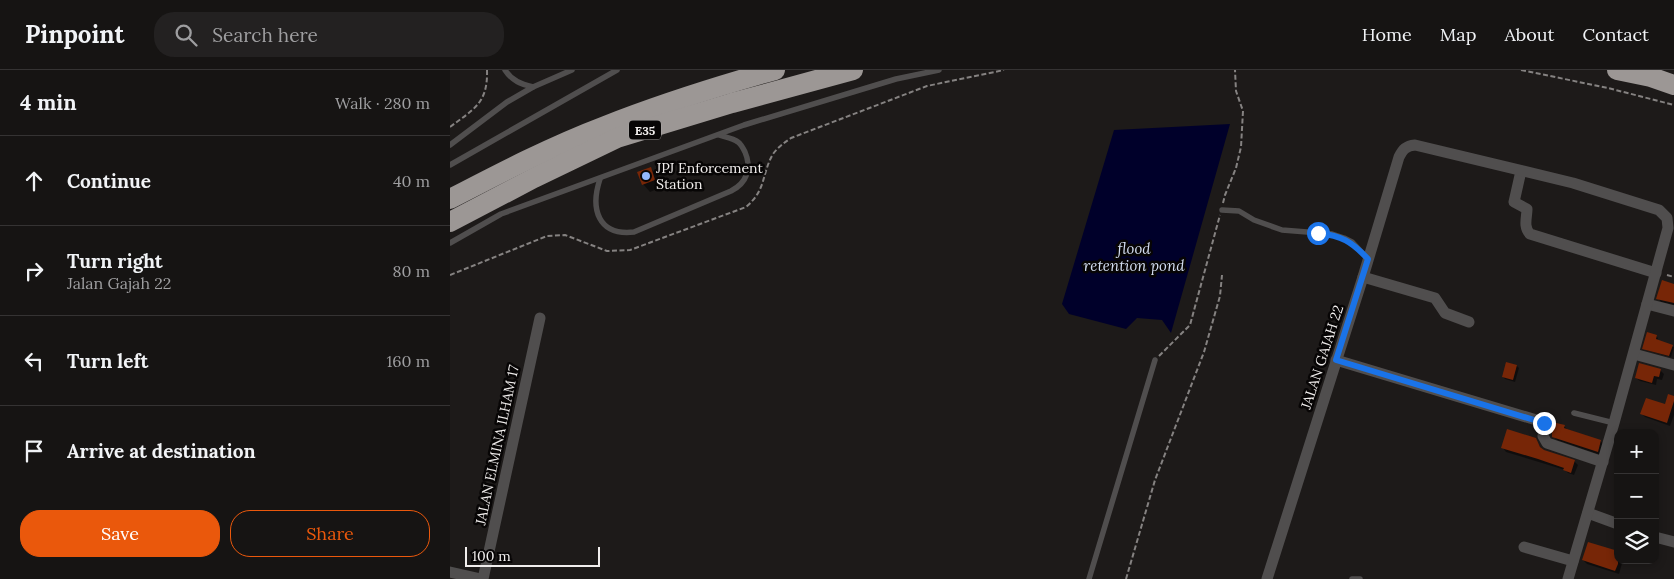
<!DOCTYPE html>
<html lang="en">
<head>
<meta charset="utf-8">
<style>
  body { margin:0; font-family:Lora,serif; background:#232121; color:#f1f3f6 }
  .controls { position:absolute; right:15px; bottom:15px; display:grid; overflow:hidden; border-radius:10px; box-shadow:0 2px 8px #0003 }
  .controls button { width:45px; height:45px; display:grid; place-items:center; padding:0; border:0; border-bottom:1px solid #353333; background:#161413; color:#f1f3f6; font:25px sans-serif }
  .scale { position:absolute; left:15px; bottom:12px; width:135px; box-sizing:border-box; padding-left:5px; border:2px solid #f1eeed; border-top:0; font-size:14px; line-height:18px; white-space:nowrap; color:#f1eeed; -webkit-text-stroke:4px #070505; paint-order:stroke }
  .stop { position:absolute; width:15px; height:15px; margin:-11px; border:4px solid #1a73e8; border-radius:50%; background:#fff }
  .stop.end { background:#1a73e8; border-color:#fff; box-shadow:0 1px 5px #0008 }
  .list { margin:0; padding:0; list-style:none }
  h2 { display:flex; justify-content:space-between; align-items:center; height:65px; margin:0; padding:0 20px; font-size:21px }
  h2 small { font-size:16px; font-weight:400; color:#9e9ea0 }
  .list li { display:grid; grid-template-columns:32px 1fr auto; gap:15px; align-items:center; box-sizing:border-box; height:90px; padding:0 20px; border-top:1px solid #353333 }
  .list b { display:block; font-size:19px; white-space:nowrap }
  .list p { margin:0; font-size:16px; white-space:nowrap; color:#9e9ea0 }
  .list em { font-size:16px; font-style:normal; color:#9e9ea0 }
  .actions { display:flex; gap:10px; padding:15px 20px }
  .actions a { flex:1; padding:11px 0; border:1px solid #ea580c; border-radius:20px; text-align:center; font-size:18px; color:#ea580c }
  .actions .main { background:#ea580c; color:#fff }
  .icon { flex:none; width:28px; height:28px; fill:none; stroke:currentColor; stroke-width:2; stroke-linecap:round; stroke-linejoin:round }
  .map { position:relative; flex:none; width:1224px; height:509px; overflow:hidden }
  header { display:flex; align-items:center; gap:30px; box-sizing:border-box; height:70px; padding:0 25px; background:#161413; border-bottom:1px solid #353333 }
  header strong { font-size:24px }
  nav { display:flex; gap:28px; margin-inline-start:auto; font-size:18px }
  .search { width:350px; height:45px; background:#232121; display:flex; align-items:center; gap:12px; box-sizing:border-box; padding:0 18px; border-radius:20px; color:#9e9ea0; font-size:19px }
  main { display:flex }
  aside { flex:1; background:#161413 }
  .map>svg:first-child { display:block }
  .water { fill:#00002a }
  .shadow { fill:#0007 }
  .building { fill:#772607 }
  .lines { fill:none; stroke-linecap:round; stroke-linejoin:round }
  .path { stroke:#858281; stroke-width:2; stroke-dasharray:5 2.5; stroke-linecap:butt }
  .service { stroke:#504e4e; stroke-width:5.5 }
  .minor { stroke:#504e4e; stroke-width:11 }
  .motorway { stroke:#9c9795; stroke-width:20 }
  .route { stroke:#1a73e8; stroke-width:6 }
  .poi-dot { fill:#93b7fd; stroke:#070505; stroke-width:2 }
  .labels { text-anchor:middle; dominant-baseline:central; stroke-width:5; stroke-linejoin:round; paint-order:stroke }
  .shield { fill:#070505; stroke:#aba8a7; stroke-width:1 }
  .shield-label { font-size:12px; font-weight:bold; fill:#f1eeed }
  .poi-label { font-size:14px; fill:#f1eeed; stroke:#070505; text-anchor:start }
  .street-label { font-size:14px; fill:#f1eeed; stroke:#070505 }
  .water-label { font-size:15px; font-style:italic; fill:#d3ddf1; stroke:#070505 }
</style>
</head>
<body>
<header>
<strong>Pinpoint</strong>
<div class="search"><svg class="icon" aria-label="search" viewBox="0 0 24 24"><circle cx="10" cy="10" r="6"/><path d="M15 15l6 6"/></svg>Search here</div>
<nav><a>Home</a><a>Map</a><a>About</a><a>Contact</a></nav>
</header>
<main>
<aside>
<h2>4 min<small>Walk · 280 m</small></h2>
<ul class="list">
<li><svg class="icon" aria-label="ahead" viewBox="0 0 24 24"><path d="M12 20V5M6 11l6-6 6 6"/></svg><div><b>Continue</b></div><em>40 m</em></li>
<li><svg class="icon" aria-label="right" viewBox="0 0 24 24"><path d="M7 20v-9h11M14 6l5 5-5 5"/></svg><div><b>Turn right</b><p>Jalan Gajah 22</p></div><em>80 m</em></li>
<li><svg class="icon" aria-label="left" viewBox="0 0 24 24"><path d="M17 20v-9H6M10 6l-5 5 5 5"/></svg><div><b>Turn left</b></div><em>160 m</em></li>
<li><svg class="icon" aria-label="arrive" viewBox="0 0 24 24"><path d="M6 21V4h12l-3 4 3 4H6"/></svg><div><b>Arrive at destination</b></div></li>
</ul>
<div class="actions"><a class="main">Save</a><a>Share</a></div>
</aside>
<div class="map">
<svg width="1224" height="509" viewBox="0 0 1224 509">
  <rect width="100%" height="100%" fill="#1d1a19"/>
  <polygon class="water" points="780,54 721,263 712,250 687,248 676,259 619,244 612,234 664,60"/>
  <g class="shadow">
    <polygon points="200,98 208,105 212,117 200,122 193,114"/>
    <polygon points="1224,215 1224,235 1211,232 1208,228"/>
    <polygon points="1206,266 1208,268 1207,271 1224,277 1221,287 1196,280 1194,278"/>
    <polygon points="1057,293 1067,296 1069,298 1065,312 1055,309 1053,307"/>
    <polygon points="1210,300 1214,304 1212,310 1207,309 1206,315 1190,311 1186,308"/>
    <polygon points="1224,327 1224,345 1220,356 1195,347 1192,344 1216,336"/>
    <polygon points="1114,356 1117,359 1150,371 1154,374 1151,385 1107,370 1103,366"/>
    <polygon points="1085,369 1093,381 1124,391 1128,395 1124,405 1118,403 1115,400 1056,382 1053,378"/>
    <polygon points="1133,490 1173,490 1169,504 1137,494"/>
  </g>
  <g class="building">
    <polygon points="201,97 205,110 192,115 187,102"/>
    <polygon points="1212,210 1224,214 1224,233 1206,229"/>
    <polygon points="1197,262 1207,265 1206,269 1223,275 1219,286 1192,279"/>
    <polygon points="1056,292 1067,295 1063,310 1052,307"/>
    <polygon points="1189,293 1211,299 1209,307 1204,306 1202,313 1185,308"/>
    <polygon points="1218,324 1224,326 1224,331 1217,353 1190,344 1196,328 1215,334"/>
    <polygon points="1102,352 1115,355 1114,358 1151,370 1148,382 1102,367"/>
    <polygon points="1057,359 1086,368 1090,377 1094,380 1125,390 1121,403 1113,400 1114,398 1088,389 1051,378"/>
    <polygon points="1138,472 1168,481 1168,494 1165,501 1132,490"/>
  </g>
  <g class="lines">
    <g class="path">
      <polyline points="1071,0 1158,18 1224,35"/>
      <path d="M 0,57 C 24,39 38,33 37,0"/>
      <polyline points="773,133 775,125 786,98 791,77 793,41 786,21 785,0"/>
      <path d="M 0,205 L 97,166 L 115,165 L 157,181 L 180,180 L 296,137 C 317,119 311,105 323,84 C 328,77 334,73 341,68 L 477,16 L 554,0"/>
      <polyline points="1217,205 1224,207"/>
      <polyline points="709,286 740,255 770,145"/>
      <polyline points="676,509 705,410 754,282 770,226 772,205"/>
    </g>
    <g class="service">
      <path d="M 55,0 C 62,11 71,14 83,17"/>
      <polyline points="0,75 57,32 83,17 122,0"/>
      <polyline points="0,95 167,0"/>
      <path d="M 150,109 C 140,139 148,166 184,162 L 281,121 C 297,113 302,98 295,82 C 293,78 291,74 288,72 C 283,68 275,67 269,65"/>
      <polyline points="772,140 789,141 804,150 832,160 882,164 894,168 902,172 918,189"/>
      <polyline points="0,173 51,144 294,55 446,9 489,0"/>
      <polyline points="1124,343 1164,353"/>
      <polyline points="639,509 705,290"/>
      <polyline points="902,509 910,509"/>
    </g>
    <g class="minor">
      <path d="M 1071,101 L 1064,132 L 1077,139 C 1077,147 1073,157 1080,164 L 1206,203"/>
      <polyline points="913,207 985,228 995,243 1019,252"/>
      <polyline points="1197,234 1224,241"/>
      <polyline points="1184,284 1224,295"/>
      <polyline points="886,290 1093,352 1095,355 1093,366 1097,373 1153,392"/>
      <polyline points="1138,443 1168,454"/>
      <polyline points="1205,467 1224,472"/>
      <polyline points="1074,477 1123,491"/>
      <polyline points="0,502 31,509"/>
      <polyline points="33,509 90,248"/>
      <path d="M 817,509 L 913,207 L 949,87 C 953,79 956,76 965,75 L 1123,113 L 1209,140 L 1217,148 L 1218,158 L 1164,353 L 1118,509"/>
    </g>
    <g class="motorway">
      <polyline points="1167,0 1201,7 1224,15"/>
      <path d="M 0,129 C 50,103 102,76 155,56 C 211,34 268,16 325,0"/>
      <polyline points="0,152 84,108 167,68 282,33 403,0"/>
    </g>
  </g>
  <g class="lines">
    <path class="route" d="M 868,163 C 892,166 901,171 918,189 L 886,290 L 1094,353"/>
  </g>
  <circle class="poi-dot" cx="196" cy="106" r="5"/>
  <g class="labels">
    <rect class="shield" x="179" y="50.5" width="32" height="19" rx="4"/>
    <g class="shield-label">
      <text x="195" y="60">E35</text>
    </g>
    <g class="poi-label">
      <text x="206" y="98">JPJ Enforcement<tspan x="206" dy="16">Station</tspan></text>
    </g>
    <g class="street-label">
      <text transform="translate(872 287) rotate(-72)">JALAN GAJAH 22</text>
      <text transform="translate(47 375) rotate(-78)">JALAN ELMINA ILHAM 17</text>
    </g>
    <g class="water-label">
      <text x="684" y="178">flood<tspan x="684" dy="17">retention pond</tspan></text>
    </g>
  </g>
</svg>
<div class="controls">
<button>+</button>
<button>−</button>
<button><svg class="icon" aria-label="layers" viewBox="0 0 24 24"><path d="M12 4l9 5-9 5-9-5zM3 14l9 5 9-5"/></svg></button>
</div>
<div class="scale">100 m</div>
<div class="stop" style="left:868px;top:163px"></div>
<div class="stop end" style="left:1094px;top:353px"></div>
</div>
</main>
</body>
</html>
